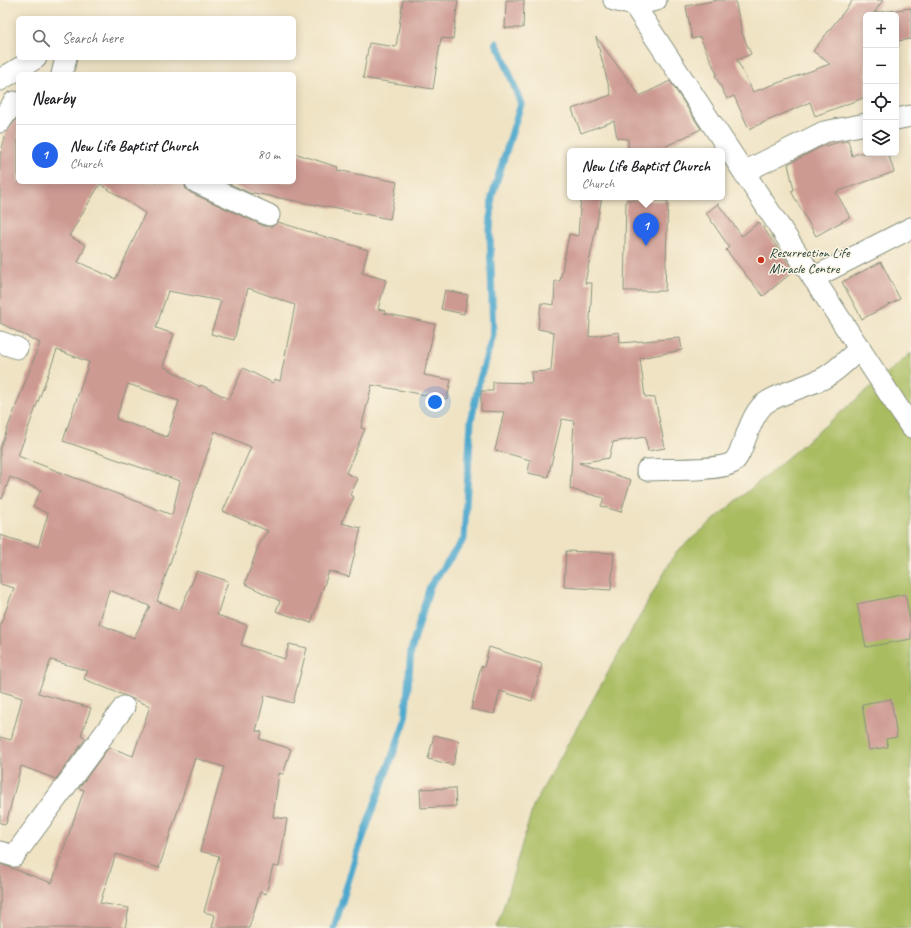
<!DOCTYPE html>
<html lang="en">
<head>
<meta charset="utf-8">
<style>
  body { margin:0; font-family:Caveat,sans-serif; background:#f2f2f2; color:#202124 }
  .controls { position:absolute; right:12px; top:12px; display:grid; overflow:hidden; border-radius:6px; box-shadow:0 2px 10px #0003 }
  .controls button { width:36px; height:36px; display:grid; place-items:center; padding:0; border:0; border-bottom:1px solid #e0e0e0; background:#fff; color:#202124; font:20px sans-serif }
  .you { position:absolute; left:435px; top:402px; width:14px; height:14px; margin:-10px; border:3px solid #fff; border-radius:50%; background:#1a73e8; box-shadow:0 0 0 6px #1a73e833 }
  .badge { display:grid; place-items:center; width:26px; height:26px; border-radius:50%; background:#2563eb; color:#fff; font-size:13px; font-weight:700 }
  .pin { position:absolute; translate:-50% -33px; filter:drop-shadow(0 1px 2px #0008) }
  .pin::after { content:''; position:absolute; top:21px; width:14px; height:12px; background:inherit; clip-path:polygon(0 0,100% 0,50% 100%) }
  .popup { position:absolute; left:567px; top:148px; width:158px; height:52px; box-sizing:border-box; display:grid; place-content:center; border-radius:6px; background:#fff; filter:drop-shadow(0 1px 3px #0005); font-size:13px; white-space:nowrap; color:#757577 }
  .popup b { font-size:15px; color:#202124 }
  .popup::after { content:''; position:absolute; left:50%; top:100%; margin-left:-8px; border:8px solid transparent; border-top-color:#fff }
  .list { margin:0; padding:0; list-style:none }
  h2 { display:flex; justify-content:space-between; align-items:center; height:52px; margin:0; padding:0 16px; font-size:17px }
  h2 small { font-size:13px; font-weight:400; color:#757577 }
  .list li { display:grid; grid-template-columns:26px 1fr auto; gap:12px; align-items:center; box-sizing:border-box; height:60px; padding:0 16px; border-top:1px solid #e0e0e0 }
  .list b { display:block; font-size:15px; white-space:nowrap }
  .list p { margin:0; font-size:13px; white-space:nowrap; color:#757577 }
  .list em { font-size:13px; font-style:normal; color:#757577 }
  .icon { flex:none; width:22px; height:22px; fill:none; stroke:currentColor; stroke-width:2; stroke-linecap:round; stroke-linejoin:round }
  .map { position:relative; flex:none; width:911px; height:928px; overflow:hidden }
  .search { position:absolute; background:#fff; box-shadow:0 2px 10px #0003; left:16px; top:16px; width:280px; height:44px; display:flex; align-items:center; gap:10px; box-sizing:border-box; padding:0 14px; border-radius:6px; color:#757577; font-size:15px }
  .panel { position:absolute; background:#fff; box-shadow:0 2px 10px #0003; left:16px; top:72px; width:280px; height:112px; border-radius:6px }
  .map>svg:first-child { display:block }
  .green { fill:#a9bc60; stroke:#647c4a }
  .lines { fill:none; stroke-linecap:round; stroke-linejoin:round }
  .stream { stroke:#50a9cd; stroke-width:7 }
  .building { fill:#cd9a92; fill-rule:evenodd }
  .minor-casing { stroke:#87907c; stroke-width:23 }
  .minor { stroke:#fff; stroke-width:21 }
  .poi-dot { fill:#c8321e; stroke:#fcf5e5; stroke-width:1.5 }
  .labels { text-anchor:middle; dominant-baseline:central; stroke-width:3; stroke-linejoin:round; paint-order:stroke }
  .poi-label { font-size:14px; fill:#1f3d34; stroke:#fcf5e5; text-anchor:start }
</style>
</head>
<body>
<div class="map">
<svg width="911" height="928" viewBox="0 0 911 928">
  <rect width="100%" height="100%" fill="#fcf5e5"/>
  <filter id="ink" filterUnits="userSpaceOnUse"><feTurbulence type="fractalNoise" baseFrequency=".025" numOctaves="2"/><feDisplacementMap in="SourceGraphic" scale="8" xChannelSelector="R" yChannelSelector="G"/><feConvolveMatrix kernelMatrix="1 2 1 2 8 2 1 2 1" color-interpolation-filters="sRGB"/></filter>
  <filter id="wash" filterUnits="userSpaceOnUse"><feTurbulence type="fractalNoise" baseFrequency=".012" numOctaves="4" result="noise"/><feDisplacementMap in="SourceGraphic" scale="16" xChannelSelector="R" yChannelSelector="G"/><feGaussianBlur stdDeviation="0.9" result="paint"/><feColorMatrix in="noise" values="0 0 0 0 0 0 0 0 0 0 0 0 0 0 0 0 0 1.4 0 .05"/><feComposite in="paint" operator="in"/></filter>
  <g filter="url(#wash)">
    <rect width="100%" height="100%" fill="#efe3c4"/>
    <polygon class="green" points="911,353 911,928 497,928 534,804 676,552"/>
    <g class="lines">
      <polyline class="stream" points="334,928 356,856 405,721 411,651 430,586 464,539 471,421 479,382 493,335 490,231 492,196 521,104 502,54 496,43"/>
    </g>
    <g id="blocks">
      <g class="building">
        <polygon points="403,0 458,0 453,39 441,38 433,89 363,78 369,43 396,47"/>
        <polygon points="506,0 524,0 523,28 505,28"/>
        <polygon points="718,0 735,0 742,33 751,54 737,60 753,92 830,64 813,51 853,0 883,0 874,13 911,8 911,39 898,41 899,46 896,47 896,15 866,15 866,97 815,116 810,102 749,129 734,96 727,99 715,75 717,74 700,37 692,39 686,6"/>
        <polygon points="596,37 640,96 670,81 701,129 656,151 628,151 628,139 617,138 614,121 581,133 572,109 611,95"/>
        <path d="M 18,117 L 18,182 L 184,182 L 186,189 L 191,193 L 264,226 L 271,227 L 278,222 L 368,250 L 362,273 L 386,280 L 378,309 L 385,311 L 384,313 L 435,324 L 424,375 L 451,380 L 447,399 L 372,385 L 361,428 L 365,429 L 346,473 L 358,479 L 350,495 L 354,497 L 341,523 L 361,528 L 349,577 L 329,571 L 311,623 L 276,611 L 280,601 L 245,584 L 260,541 L 268,531 L 223,511 L 251,447 L 215,431 L 157,601 L 180,610 L 197,571 L 228,581 L 217,615 L 247,625 L 241,645 L 285,659 L 289,644 L 307,648 L 293,703 L 265,695 L 256,731 L 262,732 L 260,739 L 291,749 L 283,774 L 279,773 L 273,817 L 287,819 L 279,867 L 273,866 L 266,894 L 260,892 L 249,928 L 212,928 L 215,915 L 204,912 L 219,856 L 200,851 L 224,767 L 195,758 L 159,868 L 116,854 L 100,903 L 129,908 L 125,928 L 0,928 L 0,864 L 52,883 L 84,790 L 79,788 L 109,747 L 133,756 L 150,706 L 84,679 L 88,671 L 51,660 L 38,693 L 91,708 L 81,735 L 86,738 L 56,779 L 21,766 L 6,824 L 0,823 L 0,737 L 11,740 L 22,698 L 0,691 L 0,626 L 14,588 L 0,584 L 0,535 L 38,547 L 48,514 L 33,506 L 41,490 L 10,477 L 2,499 L 0,498 L 0,448 L 40,343 L 0,323 L 0,155 L 7,131 ZM 100,184 L 145,213 L 116,279 L 78,262 L 86,245 L 69,236 ZM 248,288 L 295,305 L 280,381 L 275,379 L 273,383 L 243,368 L 229,399 L 201,385 L 200,387 L 163,366 L 174,334 L 156,328 L 168,291 L 221,301 L 211,334 L 234,340 ZM 57,350 L 89,362 L 63,441 L 180,481 L 172,515 L 18,456 ZM 128,384 L 179,401 L 167,437 L 116,419 ZM 109,590 L 150,606 L 134,638 L 99,624 Z"/>
        <polygon points="848,140 852,156 859,153 888,153 894,172 836,192 850,217 816,236 791,191 794,190 788,164 821,147"/>
        <polygon points="294,153 338,167 337,170 397,182 390,219 253,193 252,194 225,182 294,182"/>
        <polygon points="581,197 602,197 585,283 592,283 589,337 619,332 620,343 680,338 682,350 640,358 645,397 655,398 665,448 648,451 645,437 613,442 609,458 579,463 631,480 621,512 601,506 604,498 570,489 574,421 562,419 548,477 528,473 530,460 495,450 504,412 481,411 481,391 493,391 493,382 532,383 531,372 551,371 554,332 538,329 541,303 554,305 555,281 560,281 569,234 578,236"/>
        <polygon points="626,200 668,201 665,291 624,291"/>
        <polygon points="718,204 742,236 759,222 794,271 763,296 726,250 729,247 706,213"/>
        <polygon points="881,262 900,299 862,319 842,282"/>
        <polygon points="445,290 468,295 464,314 441,309"/>
        <polygon points="566,551 614,553 611,590 564,587"/>
        <polygon points="905,594 911,625 911,639 866,647 857,604"/>
        <polygon points="489,647 542,664 532,701 500,691 494,714 471,709 481,666 484,667"/>
        <polygon points="891,699 897,737 886,739 888,747 869,750 862,704"/>
        <polygon points="434,735 459,741 453,765 428,759"/>
        <polygon points="455,788 456,806 421,808 420,789"/>
      </g>
    </g>
  </g>
  <g filter="url(#ink)">
    <use href="#blocks" fill-opacity="0" stroke="#87907c" stroke-width="1"/>
    <g class="lines">
      <defs>
        <g id="minor">
          <polyline points="614,0 634,5 656,0"/>
          <polyline points="634,5 911,427"/>
          <polyline points="62,74 66,58"/>
          <polyline points="0,80 36,58"/>
          <polyline points="896,119 911,116"/>
          <polyline points="0,122 14,102"/>
          <polyline points="744,172 824,132 866,124"/>
          <polyline points="196,182 269,215"/>
          <polyline points="813,278 911,228"/>
          <polyline points="0,342 17,348"/>
          <path d="M 647,470 C 665,469 718,471 732,463 C 744,455 747,420 763,405 C 773,396 809,385 822,379 C 836,372 848,359 860,348"/>
          <polyline points="0,852 14,856 124,707"/>
        </g>
      </defs>
      <use href="#minor" class="minor-casing"/>
      <use href="#minor" class="minor"/>
    </g>
  </g>
  <circle class="poi-dot" cx="761" cy="260" r="4"/>
  <g class="labels">
    <g class="poi-label">
      <text x="769" y="252">Resurrection Life<tspan x="769" dy="16">Miracle Centre</tspan></text>
    </g>
  </g>
</svg>
<div class="controls">
<button>+</button>
<button>−</button>
<button><svg class="icon" aria-label="locate" viewBox="0 0 24 24"><circle cx="12" cy="12" r="6"/><path d="M12 2v4M12 18v4M2 12h4M18 12h4"/></svg></button>
<button><svg class="icon" aria-label="layers" viewBox="0 0 24 24"><path d="M12 4l9 5-9 5-9-5zM3 14l9 5 9-5"/></svg></button>
</div>
<div class="you"></div>
<div class="pin badge" style="left:646px;top:246px">1</div>
<div class="popup"><b>New Life Baptist Church</b>Church</div>
<div class="search"><svg class="icon" aria-label="search" viewBox="0 0 24 24"><circle cx="10" cy="10" r="6"/><path d="M15 15l6 6"/></svg>Search here</div>
<section class="panel">
<h2>Nearby<small></small></h2>
<ul class="list">
<li><span class="badge">1</span><div><b>New Life Baptist Church</b><p>Church</p></div><em>80 m</em></li>
</ul>
</section>
</div>
</body>
</html>
